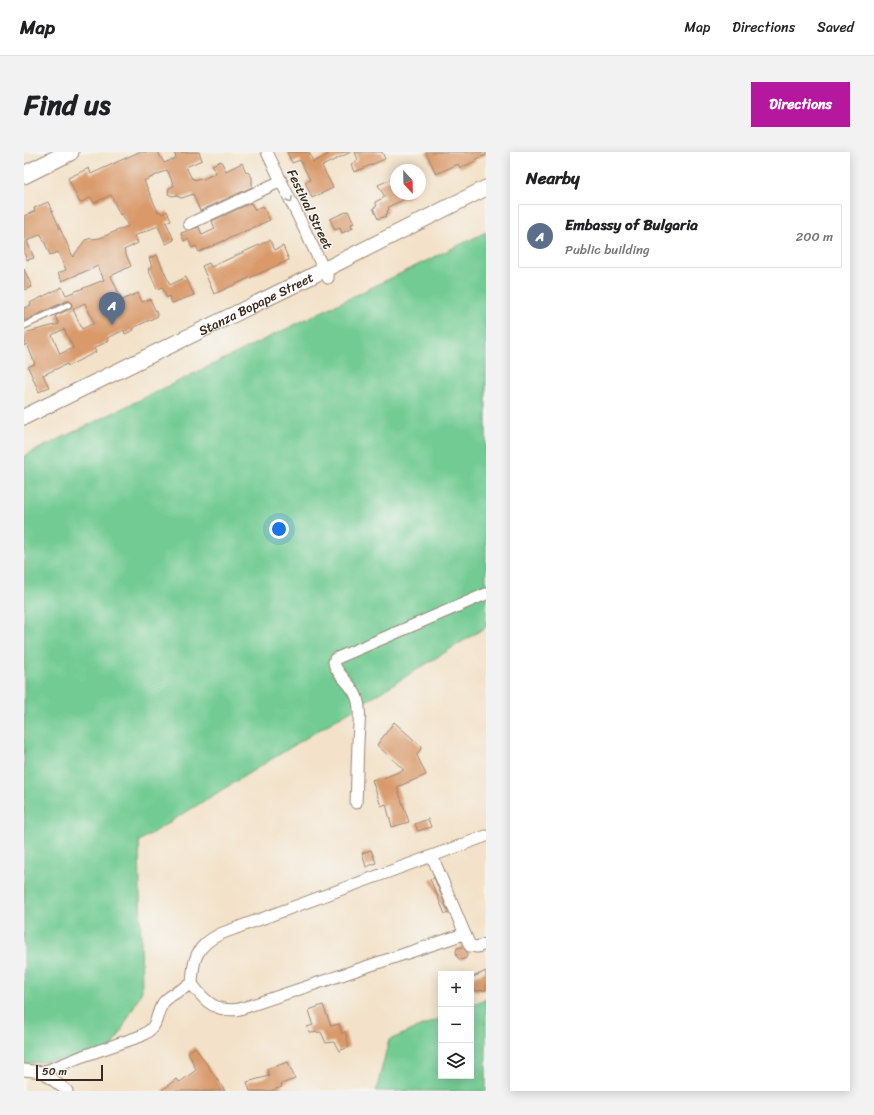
<!DOCTYPE html>
<html lang="en">
<head>
<meta charset="utf-8">
<style>
  body { margin:0; font-family:Sriracha,sans-serif; background:#f2f2f2; color:#202124 }
  .controls { position:absolute; right:12px; bottom:12px; display:grid; overflow:hidden; border-radius:0px; box-shadow:0 2px 10px #0003 }
  .controls button { width:36px; height:36px; display:grid; place-items:center; padding:0; border:0; border-bottom:1px solid #e0e0e0; background:#fff; color:#202124; font:20px sans-serif }
  .compass { position:absolute; left:366px; top:12px; width:36px; height:36px; border-radius:50%; background:#fff; box-shadow:0 2px 10px #0003; rotate:158deg }
  .scale { position:absolute; left:12px; bottom:10px; width:67px; box-sizing:border-box; padding-left:4px; border:2px solid #3b2a1e; border-top:0; font-size:11px; line-height:14px; white-space:nowrap; color:#3b2a1e; -webkit-text-stroke:3px #f6f6f2; paint-order:stroke }
  .you { position:absolute; left:255px; top:377px; width:14px; height:14px; margin:-10px; border:3px solid #fff; border-radius:50%; background:#1a73e8; box-shadow:0 0 0 6px #1a73e833 }
  .badge { display:grid; place-items:center; width:26px; height:26px; border-radius:50%; background:#b5179e; color:#fff; font-size:13px; font-weight:700 }
  .pin { position:absolute; translate:-50% -33px; filter:drop-shadow(0 1px 2px #0008) }
  .pin::after { content:''; position:absolute; top:21px; width:14px; height:12px; background:inherit; clip-path:polygon(0 0,100% 0,50% 100%) }
  .list { margin:0; padding:0; list-style:none }
  h2 { display:flex; justify-content:space-between; align-items:center; height:52px; margin:0; padding:0 16px; font-size:17px }
  h2 small { font-size:13px; font-weight:400; color:#757577 }
  .list li { display:grid; grid-template-columns:26px 1fr auto; gap:12px; align-items:center; box-sizing:border-box; height:64px; margin:0 8px 8px; padding:0 8px; border:1px solid #e0e0e0; border-radius:0px }
  .list b { display:block; font-size:15px; white-space:nowrap }
  .list p { margin:0; font-size:13px; white-space:nowrap; color:#757577 }
  .list em { font-size:13px; font-style:normal; color:#757577 }
  .icon { flex:none; width:22px; height:22px; fill:none; stroke:currentColor; stroke-width:2; stroke-linecap:round; stroke-linejoin:round }
  .map { position:relative; flex:none; width:462px; height:939px; overflow:hidden; border-radius:0px }
  header { display:flex; align-items:center; gap:24px; box-sizing:border-box; height:56px; padding:0 20px; background:#fff; border-bottom:1px solid #e0e0e0 }
  header strong { font-size:19px }
  nav { display:flex; gap:22px; margin-inline-start:auto; font-size:14px }
  .intro { display:flex; align-items:center; justify-content:space-between; box-sizing:border-box; height:96px; padding:0 24px }
  h1 { margin:0; font-size:28px }
  .button { padding:10px 18px; border-radius:0px; background:#b5179e; color:#fff; font-size:14px; font-weight:700 }
  main { display:flex; gap:24px; padding:0 24px }
  aside { flex:1; background:#fff; border-radius:0px; box-shadow:0 2px 10px #0003 }
  .map>svg:first-child { display:block }
  .green { fill:#71cb92; stroke:#567a58 }
  .building { fill:#d99969; fill-rule:evenodd }
  .lines { fill:none; stroke-linecap:round; stroke-linejoin:round }
  .lane-casing { stroke:#978674; stroke-width:8 }
  .street-casing { stroke:#978674; stroke-width:13 }
  .secondary-casing { stroke:#978674; stroke-width:17 }
  .primary-casing { stroke:#978674; stroke-width:19 }
  .lane { stroke:#fff; stroke-width:5.5 }
  .street { stroke:#fff; stroke-width:11 }
  .secondary { stroke:#fff; stroke-width:15 }
  .primary { stroke:#fff; stroke-width:17 }
  .oneway { stroke:#a79f9a }
  .labels { text-anchor:middle; dominant-baseline:central; stroke-width:3; stroke-linejoin:round; paint-order:stroke }
  .street-label { font-size:13px; fill:#3b2a1e; stroke:#f6f6f2 }
</style>
</head>
<body>
<header>
<strong>Map</strong>
<nav><a>Map</a><a>Directions</a><a>Saved</a></nav>
</header>
<div class="intro"><h1>Find us</h1><a class="button">Directions</a></div>
<main>
<div class="map">
<svg width="462" height="939" viewBox="0 0 462 939">
  <rect width="100%" height="100%" fill="#f6f6f2"/>
  <filter id="ink" filterUnits="userSpaceOnUse"><feTurbulence type="fractalNoise" baseFrequency=".025" numOctaves="2"/><feDisplacementMap in="SourceGraphic" scale="8" xChannelSelector="R" yChannelSelector="G"/><feConvolveMatrix kernelMatrix="1 2 1 2 8 2 1 2 1" color-interpolation-filters="sRGB"/></filter>
  <filter id="wash" filterUnits="userSpaceOnUse"><feTurbulence type="fractalNoise" baseFrequency=".012" numOctaves="4" result="noise"/><feDisplacementMap in="SourceGraphic" scale="16" xChannelSelector="R" yChannelSelector="G"/><feGaussianBlur stdDeviation="0.9" result="paint"/><feColorMatrix in="noise" values="0 0 0 0 0 0 0 0 0 0 0 0 0 0 0 0 0 1.4 0 .05"/><feComposite in="paint" operator="in"/></filter>
  <g filter="url(#wash)">
    <rect width="100%" height="100%" fill="#f3e2c9"/>
    <g class="green">
      <polygon points="462,80 462,475 115,689 118,839 85,902 0,912 0,304"/>
      <polygon points="462,847 462,939 352,939 365,888 417,866 417,924 447,924 447,853"/>
    </g>
    <g id="blocks">
      <g class="building">
        <path d="M 115,0 L 134,0 L 140,11 L 152,6 L 150,0 L 175,0 L 178,8 L 162,15 L 168,27 L 169,26 L 170,28 L 176,26 L 177,28 L 192,21 L 188,13 L 197,9 L 202,19 L 218,11 L 222,20 L 225,21 L 228,25 L 228,35 L 176,59 L 169,42 L 158,46 L 154,45 L 153,43 L 148,44 L 144,42 L 145,36 L 150,34 L 143,18 L 120,29 L 134,60 L 136,59 L 138,62 L 143,59 L 147,68 L 142,70 L 150,88 L 142,92 L 134,74 L 110,84 L 114,91 L 100,98 L 107,114 L 87,124 L 98,148 L 114,141 L 118,150 L 126,147 L 134,164 L 109,176 L 110,178 L 101,182 L 100,178 L 84,186 L 85,189 L 70,196 L 72,200 L 44,214 L 43,212 L 19,223 L 25,235 L 15,240 L 4,215 L 11,212 L 3,192 L 0,194 L 0,181 L 35,172 L 31,164 L 46,157 L 48,153 L 46,149 L 42,149 L 0,169 L 0,156 L 7,153 L 6,151 L 38,135 L 42,143 L 80,128 L 74,114 L 38,129 L 34,121 L 42,118 L 34,100 L 26,103 L 17,82 L 3,89 L 10,106 L 3,108 L 0,101 L 0,64 L 11,59 L 10,56 L 24,50 L 49,105 L 61,88 L 68,86 L 68,87 L 76,86 L 104,74 L 98,62 L 96,63 L 87,43 L 70,51 L 67,45 L 56,51 L 44,26 L 65,16 L 67,22 ZM 61,151 L 70,171 L 58,177 L 49,157 ZM 40,177 L 49,196 L 36,202 L 28,183 Z"/>
        <polygon points="263,0 285,0 289,10 304,3 303,0 327,0 298,14 309,36 288,46 281,30 286,28 276,8 268,11"/>
        <polygon points="331,0 358,0 361,7 330,20 327,12 334,8"/>
        <polygon points="402,0 462,0 462,3 451,8 452,9 436,16 434,12 412,22"/>
        <polygon points="372,25 372,42 391,42 364,55 365,58 363,59 364,61 361,63 362,64 354,67 349,56 353,54 351,50 361,45 354,33"/>
        <polygon points="227,51 231,58 239,54 246,68 175,100 172,94 168,96 164,87 160,89 157,81 175,75 178,83 191,77 188,69"/>
        <polygon points="324,59 330,71 327,72 329,76 318,81 316,76 311,78 306,67"/>
        <polygon points="246,88 251,98 259,94 265,108 190,142 178,114 185,111 187,115"/>
        <polygon points="133,103 146,133 162,125 170,143 148,151 145,144 143,146 138,135 133,137 124,117 128,115 125,106"/>
        <polygon points="0,117 8,135 0,138"/>
        <polygon points="370,570 398,595 393,603 402,623 373,635 385,670 368,675 362,652 357,654 348,628 359,625 359,626 380,618 353,593"/>
        <polygon points="404,667 407,675 394,679 391,672"/>
        <polygon points="347,698 352,711 342,715 338,701"/>
        <polygon points="410,726 425,761 421,762 406,727"/>
        <polygon points="439,795 443,800 443,803 442,806 437,808 433,805 432,800 433,796"/>
        <polygon points="462,819 462,838 452,839 447,835 447,826"/>
        <polygon points="299,853 307,874 315,872 318,882 321,879 325,895 315,899 310,890 302,891 297,880 286,881 283,875 289,873 287,869 288,868 285,858"/>
        <polygon points="171,895 201,939 137,939 152,927 156,930 172,918 164,900"/>
        <polygon points="264,910 271,927 257,932 258,935 246,939 226,939 223,930 245,924 243,917"/>
      </g>
    </g>
  </g>
  <g filter="url(#ink)">
    <use href="#blocks" fill-opacity="0" stroke="#978674" stroke-width="1"/>
    <g class="lines">
      <defs>
        <polyline id="lane" points="0,174 44,153"/>
        <g id="street">
          <polyline points="243,0 304,126"/>
          <polyline points="165,72 257,29"/>
          <path d="M 332,651 C 333,631 333,612 334,592 C 334,576 338,561 333,546 C 329,532 311,522 310,510 L 311,507 L 462,442"/>
          <polyline points="408,704 446,794 453,795 462,792"/>
          <path d="M 168,832 C 181,850 193,861 216,857 L 440,782"/>
          <path d="M 0,918 L 19,920 L 59,904 L 117,884 C 138,872 129,866 139,851 C 146,842 159,837 168,832 C 169,807 172,794 196,782 L 462,684"/>
          <polyline points="19,920 43,939"/>
        </g>
        <g id="secondary">
          <path id="s1" d="M 0,265 L 270,133 L 462,36"/>
        </g>
        <polyline id="primary" points="0,23 46,0"/>
      </defs>
      <use href="#lane" class="lane-casing"/>
      <use href="#street" class="street-casing"/>
      <use href="#secondary" class="secondary-casing"/>
      <use href="#primary" class="primary-casing"/>
      <use href="#lane" class="lane"/>
      <use href="#street" class="street"/>
      <use href="#secondary" class="secondary"/>
      <use href="#primary" class="primary"/>
    </g>
    <defs><path id="oneway-chevron" d="M-2-3.5L2.5 0L-2 3.5" fill="none" stroke-width="1.6" stroke-linecap="round" stroke-linejoin="round"/></defs>
    <use class="oneway" href="#oneway-chevron" transform="translate(266 48) rotate(64)"/>
  </g>
  <g class="labels">
    <g class="street-label">
      <text transform="translate(286 57) rotate(64)">Festival Street</text>
      <text stroke="none"><textPath href="#s1" startOffset="258">Stanza Bopape Street</textPath></text>
    </g>
  </g>
</svg>
<div class="controls">
<button>+</button>
<button>−</button>
<button><svg class="icon" aria-label="layers" viewBox="0 0 24 24"><path d="M12 4l9 5-9 5-9-5zM3 14l9 5 9-5"/></svg></button>
</div>
<svg class="compass" viewBox="-18 -18 36 36"><path d="M0-13l5 13h-10z" fill="#e53935"/><path d="M0 13l5-13h-10z" fill="#757577"/></svg>
<div class="scale">50 m</div>
<div class="you"></div>
<div class="pin badge" style="left:88px;top:173px;background:#5c6f8a">A</div>
</div>
<aside>
<h2>Nearby<small></small></h2>
<ul class="list">
<li><span class="badge" style="background:#5c6f8a">A</span><div><b>Embassy of Bulgaria</b><p>Public building</p></div><em>200 m</em></li>
</ul>
</aside>
</main>
</body>
</html>
